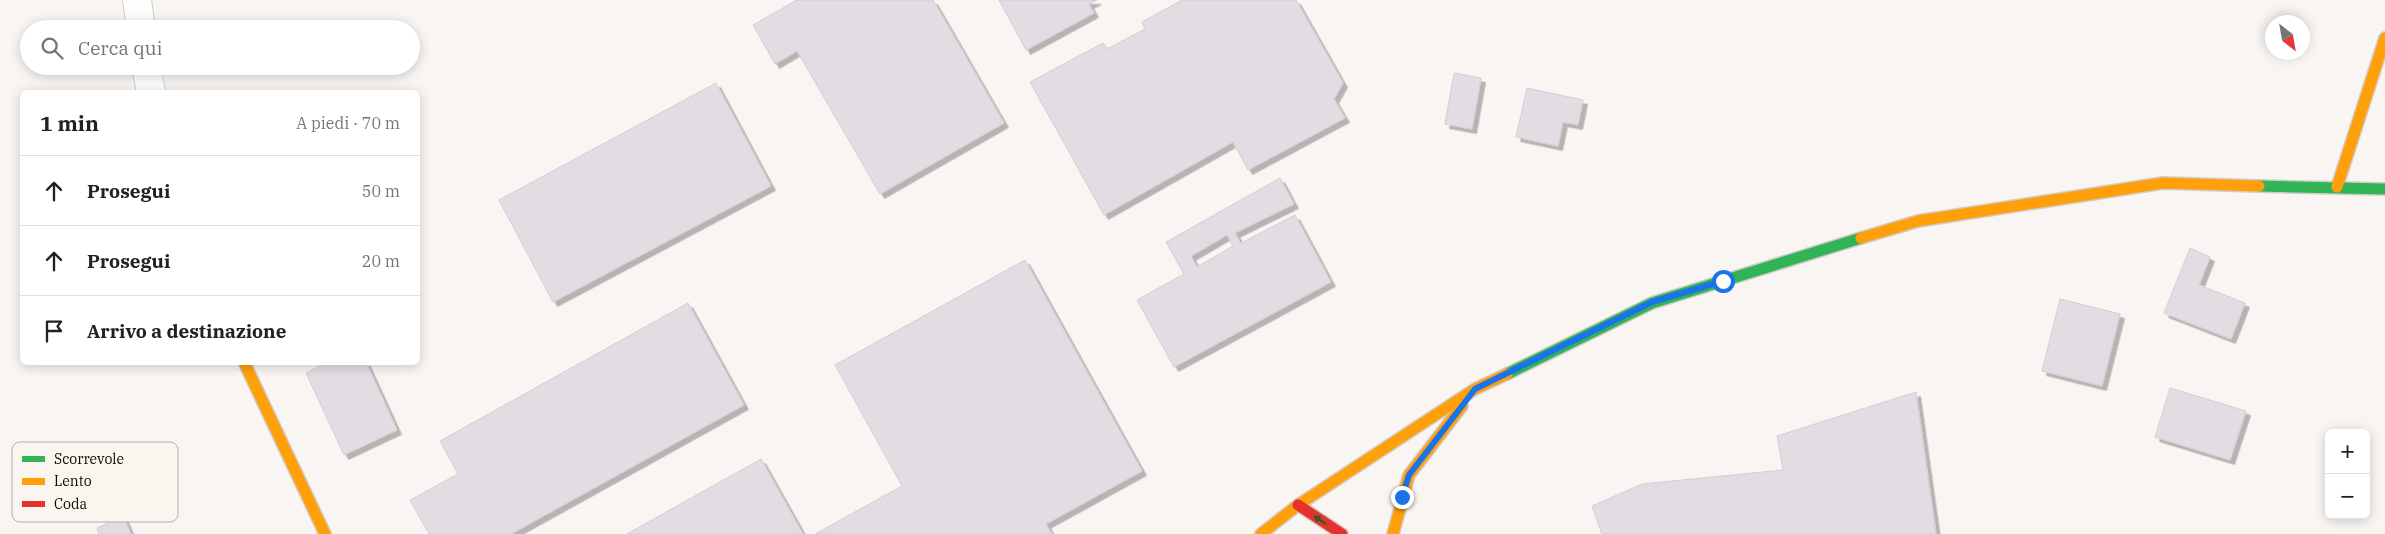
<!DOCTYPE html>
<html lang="it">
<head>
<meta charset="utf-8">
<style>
  body { margin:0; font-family:"IBM Plex Serif",serif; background:#f2f2f2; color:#202124 }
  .controls { position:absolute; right:15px; bottom:15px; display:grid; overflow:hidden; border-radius:8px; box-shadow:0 2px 12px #0003 }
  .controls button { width:45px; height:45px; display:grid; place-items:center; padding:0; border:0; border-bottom:1px solid #e0e0e0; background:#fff; color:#202124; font:25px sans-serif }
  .compass { position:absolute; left:2265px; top:15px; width:45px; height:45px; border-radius:50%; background:#fff; box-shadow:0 2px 12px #0003; rotate:149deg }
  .stop { position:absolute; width:15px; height:15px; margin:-11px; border:4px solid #1a73e8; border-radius:50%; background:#fff }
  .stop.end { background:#1a73e8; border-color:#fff; box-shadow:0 1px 5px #0008 }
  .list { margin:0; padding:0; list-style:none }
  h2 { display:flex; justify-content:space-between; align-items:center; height:65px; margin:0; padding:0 20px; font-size:21px }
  h2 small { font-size:16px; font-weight:400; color:#757577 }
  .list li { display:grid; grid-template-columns:32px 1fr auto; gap:15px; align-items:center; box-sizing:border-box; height:70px; padding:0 20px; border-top:1px solid #e0e0e0 }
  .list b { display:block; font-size:19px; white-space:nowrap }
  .list em { font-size:16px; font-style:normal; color:#757577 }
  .icon { flex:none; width:28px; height:28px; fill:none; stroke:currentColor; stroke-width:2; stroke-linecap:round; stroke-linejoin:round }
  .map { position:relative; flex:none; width:2385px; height:534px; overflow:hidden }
  .search { position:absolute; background:#fff; box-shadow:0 2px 12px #0003; left:20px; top:20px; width:400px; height:55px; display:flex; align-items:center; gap:12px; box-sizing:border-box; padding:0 18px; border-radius:28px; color:#757577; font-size:19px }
  .panel { position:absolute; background:#fff; box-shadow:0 2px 12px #0003; left:20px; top:90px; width:400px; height:275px; border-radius:8px }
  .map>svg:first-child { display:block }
  .building { fill:#e2dde2; stroke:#d3ced3; fill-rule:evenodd; filter:url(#shadow) }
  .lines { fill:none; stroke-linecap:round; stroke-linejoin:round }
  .street-casing { stroke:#d3ccc6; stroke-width:30 }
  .fast-casing { stroke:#d3ccc6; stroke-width:14 }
  .slow-casing { stroke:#d3ccc6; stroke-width:14 }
  .jam-casing { stroke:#d3ccc6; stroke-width:14 }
  .street { stroke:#fefefd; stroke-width:28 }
  .fast { stroke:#30b455; stroke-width:11 }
  .slow { stroke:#ff9f0a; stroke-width:11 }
  .jam { stroke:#e5322d; stroke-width:11 }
  .oneway { fill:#215e2c }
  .route { stroke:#1a73e8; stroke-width:6 }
  .key { fill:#fbf5f0; stroke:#b5aea9; stroke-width:1 }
  .key-label { font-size:14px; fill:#120903 }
</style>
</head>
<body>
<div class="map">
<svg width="2385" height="534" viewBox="0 0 2385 534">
  <defs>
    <filter id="shadow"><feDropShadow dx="4.5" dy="4.5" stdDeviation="0" flood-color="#0004"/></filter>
  </defs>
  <rect width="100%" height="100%" fill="#f8f5f3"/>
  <g class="building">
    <polygon points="797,0 933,0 1004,123 880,194 797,51 775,64 753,25"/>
    <polygon points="999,0 1097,0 1089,4 1094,13 1026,50"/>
    <polygon points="1182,0 1296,0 1343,83 1334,99 1345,118 1248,170 1233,142 1104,215 1030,82 1103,43 1107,49 1145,29 1142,22"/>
    <polygon points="1454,73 1481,78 1472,129 1445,124"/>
    <polygon points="716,83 771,186 553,302 499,200"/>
    <polygon points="1527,88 1583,100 1578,125 1563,122 1558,146 1516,137"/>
    <path d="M 1280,178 L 1294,204 L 1235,233 L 1241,243 L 1295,215 L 1331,282 L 1174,367 L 1137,300 L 1184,274 L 1166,242 ZM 1227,235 L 1233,246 L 1197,267 L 1191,256 Z"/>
    <polygon points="2190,248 2210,257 2199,285 2245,303 2231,339 2164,313"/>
    <polygon points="1025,260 1142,471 1046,524 1052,534 815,534 902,486 835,365"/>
    <polygon points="2060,299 2120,314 2102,386 2042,371"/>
    <polygon points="688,303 744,405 511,534 429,534 410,500 458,474 440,441"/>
    <polygon points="328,362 366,362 397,430 344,455 306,373"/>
    <polygon points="2170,388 2246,411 2230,460 2155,437"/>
    <polygon points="1916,392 1936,534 1602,534 1592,506 1642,484 1783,470 1777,436"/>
    <polygon points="761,459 803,534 627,534"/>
    <polygon points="123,516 131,534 99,534 97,528"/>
  </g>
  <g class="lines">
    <defs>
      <g id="street">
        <polyline points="137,0 141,29"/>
        <polyline points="146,66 151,92"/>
      </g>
      <g id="fast">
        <polyline points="2259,186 2385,189"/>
        <polyline points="1507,374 1652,303 1861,238"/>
      </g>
      <g id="slow">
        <polyline points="2337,187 2385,38"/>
        <polyline points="1861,238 1918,221 2163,183 2259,186"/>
        <polyline points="244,362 325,534"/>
        <polyline points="1261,534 1298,505 1475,389 1507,374"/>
        <polyline points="1393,534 1409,475 1462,406"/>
      </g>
      <polyline id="jam" points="1298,505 1342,534"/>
    </defs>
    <use href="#street" class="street-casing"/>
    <use href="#fast" class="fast-casing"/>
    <use href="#slow" class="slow-casing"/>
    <use href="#jam" class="jam-casing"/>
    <use href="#street" class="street"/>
    <use href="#fast" class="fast"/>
    <use href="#slow" class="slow"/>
    <use href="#jam" class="jam"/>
  </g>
  <defs><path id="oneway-solid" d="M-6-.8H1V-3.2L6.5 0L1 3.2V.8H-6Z" transform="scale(1.25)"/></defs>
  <use class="oneway" href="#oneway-solid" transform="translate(1320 520) rotate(-147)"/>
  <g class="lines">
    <polyline class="route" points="1402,497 1409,475 1475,389 1652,302 1723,281"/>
  </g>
  <rect x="12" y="442" width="166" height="80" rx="8" class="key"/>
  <rect x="22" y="456" width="23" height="6" fill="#30b455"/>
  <rect x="22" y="478" width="23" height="7" fill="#ff9f0a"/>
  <rect x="22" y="501" width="23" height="6" fill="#e5322d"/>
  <g class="key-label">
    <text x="54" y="464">Scorrevole</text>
    <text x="54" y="486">Lento</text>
    <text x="54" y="509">Coda</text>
  </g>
</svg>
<div class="controls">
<button>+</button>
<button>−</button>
</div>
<svg class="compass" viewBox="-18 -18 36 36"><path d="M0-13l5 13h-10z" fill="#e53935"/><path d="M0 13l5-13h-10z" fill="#757577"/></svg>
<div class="stop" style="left:1723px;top:281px"></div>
<div class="stop end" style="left:1402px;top:497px"></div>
<div class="search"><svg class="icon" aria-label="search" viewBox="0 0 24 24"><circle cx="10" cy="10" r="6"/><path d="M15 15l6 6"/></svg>Cerca qui</div>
<section class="panel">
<h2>1 min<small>A piedi · 70 m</small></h2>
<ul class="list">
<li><svg class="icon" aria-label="ahead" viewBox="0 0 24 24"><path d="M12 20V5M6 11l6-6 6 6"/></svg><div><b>Prosegui</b></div><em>50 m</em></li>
<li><svg class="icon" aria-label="ahead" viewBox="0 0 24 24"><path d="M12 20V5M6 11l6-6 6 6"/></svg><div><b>Prosegui</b></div><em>20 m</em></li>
<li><svg class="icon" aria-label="arrive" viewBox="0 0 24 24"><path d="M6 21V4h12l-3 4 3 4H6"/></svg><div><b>Arrivo a destinazione</b></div></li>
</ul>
</section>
</div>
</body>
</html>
